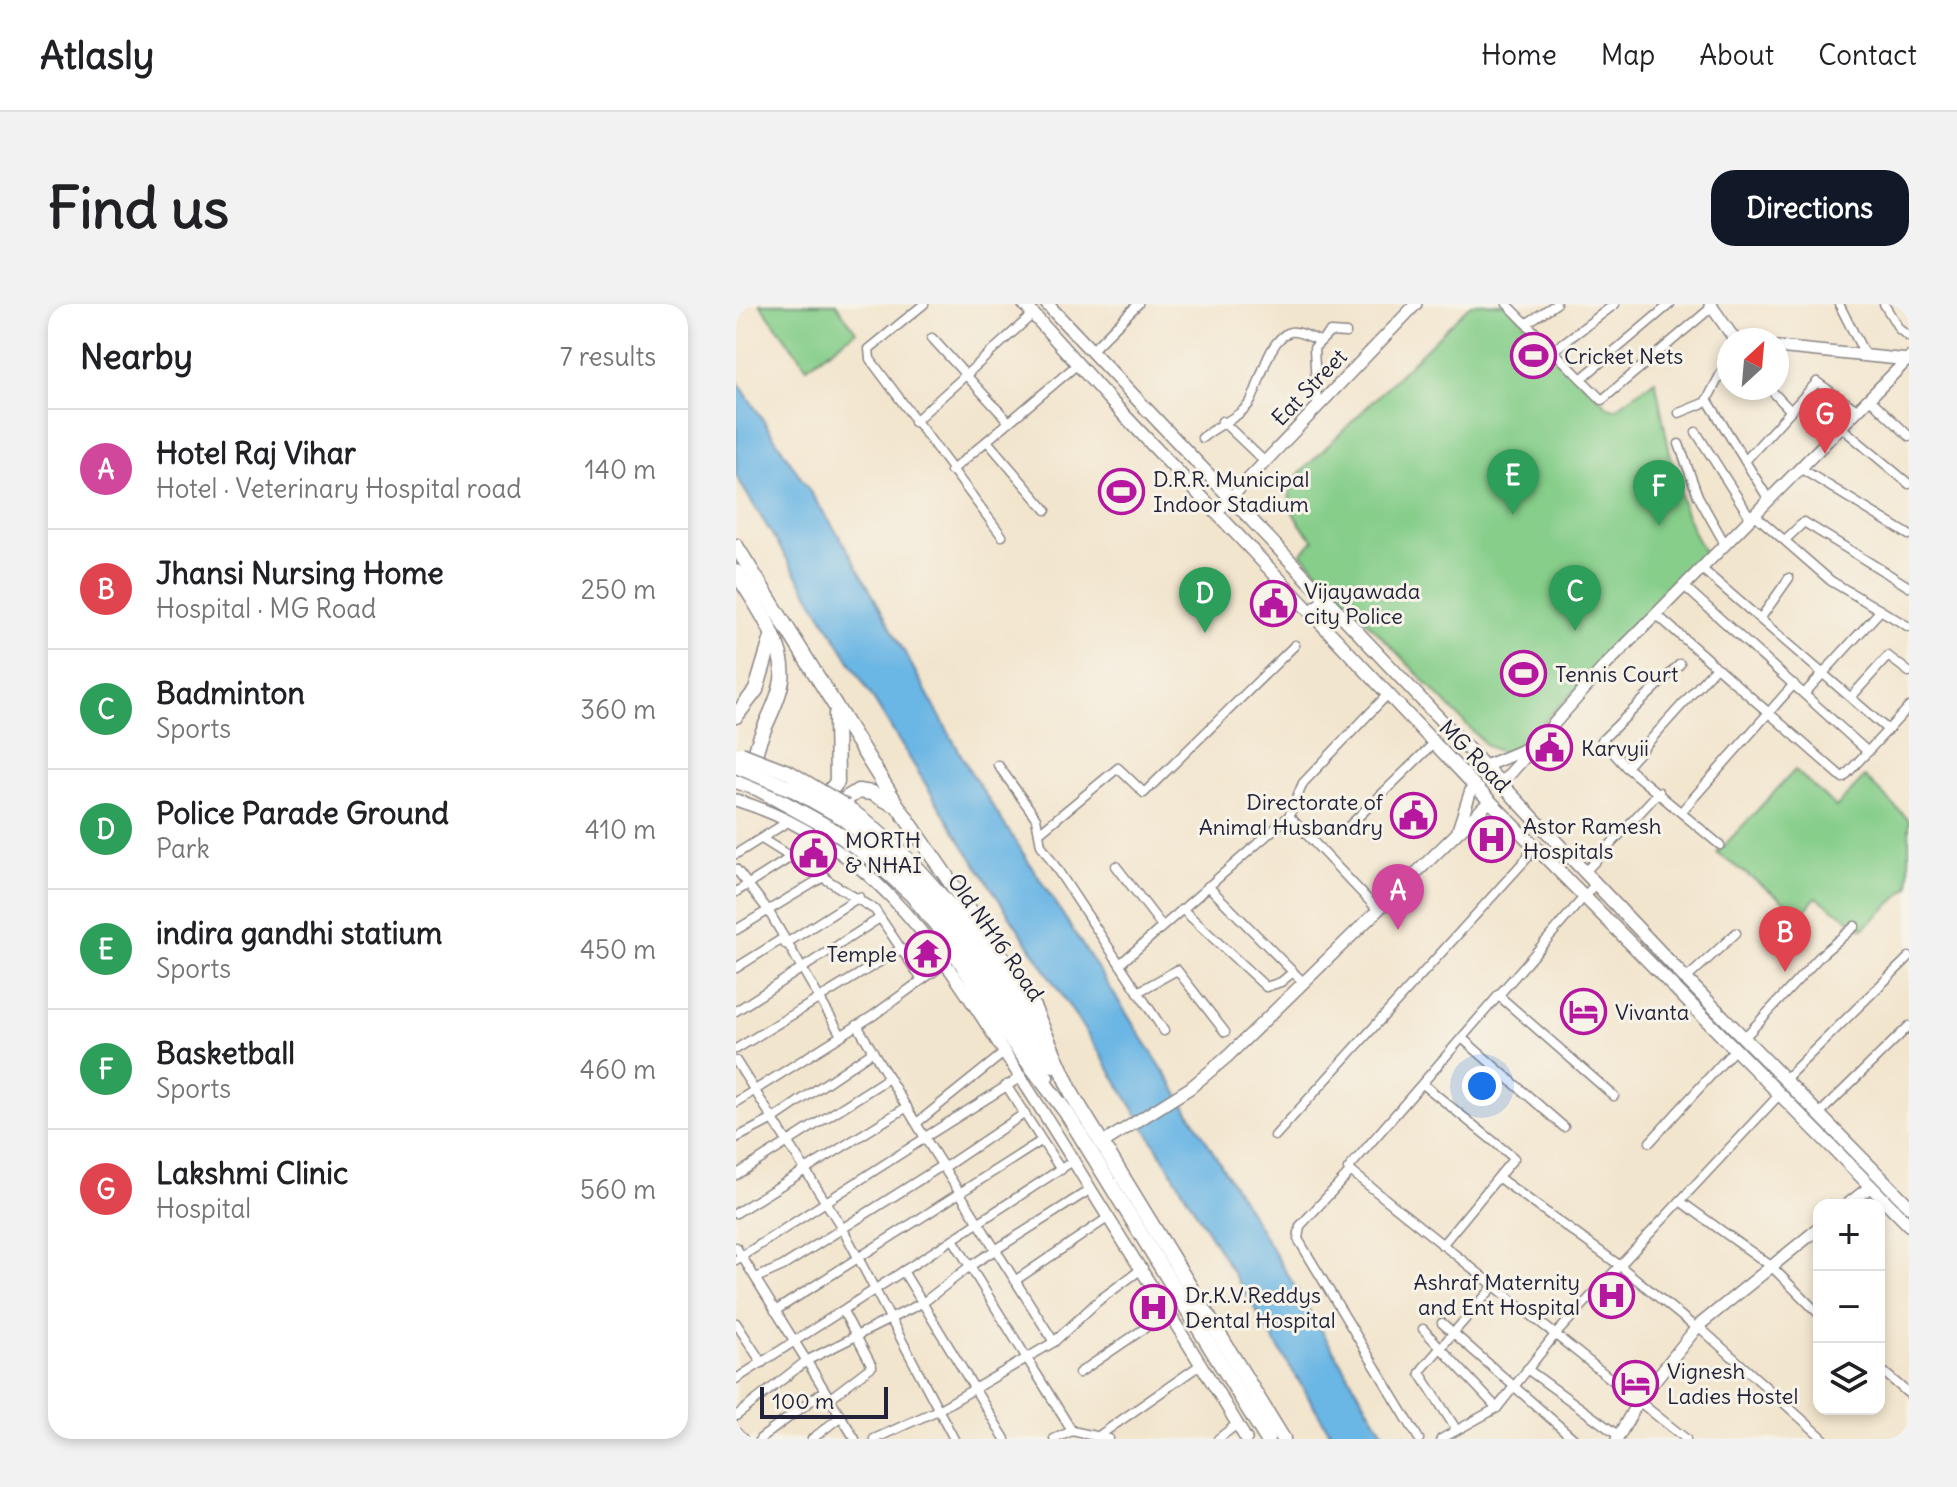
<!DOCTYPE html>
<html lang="en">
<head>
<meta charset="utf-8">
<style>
  body { margin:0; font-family:Delius,sans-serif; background:#f2f2f2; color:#202124 }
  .controls { position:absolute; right:24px; bottom:24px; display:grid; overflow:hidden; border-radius:16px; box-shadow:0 4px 12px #0003 }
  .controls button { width:72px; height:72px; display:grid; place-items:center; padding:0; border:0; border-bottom:2px solid #e0e0e0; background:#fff; color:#202124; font:40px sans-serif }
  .compass { position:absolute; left:981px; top:24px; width:72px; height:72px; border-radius:50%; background:#fff; box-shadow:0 4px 12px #0003; rotate:26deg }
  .scale { position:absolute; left:24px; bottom:20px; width:128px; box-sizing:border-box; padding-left:8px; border:4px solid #22223b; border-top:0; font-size:22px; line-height:28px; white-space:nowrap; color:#22223b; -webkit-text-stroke:6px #f7f3e8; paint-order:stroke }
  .you { position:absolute; left:746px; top:782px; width:28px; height:28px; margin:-20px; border:6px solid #fff; border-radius:50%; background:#1a73e8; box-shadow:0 0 0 12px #1a73e833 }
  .badge { display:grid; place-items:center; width:52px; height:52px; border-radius:50%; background:#111827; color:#fff; font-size:26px; font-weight:700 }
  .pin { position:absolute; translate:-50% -66px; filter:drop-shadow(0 2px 4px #0008) }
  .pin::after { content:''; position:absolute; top:42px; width:28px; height:24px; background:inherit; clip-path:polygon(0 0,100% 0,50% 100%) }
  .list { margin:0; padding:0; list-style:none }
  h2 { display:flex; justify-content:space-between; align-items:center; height:104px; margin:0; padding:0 32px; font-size:34px }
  h2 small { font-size:26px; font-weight:400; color:#757577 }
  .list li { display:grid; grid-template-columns:52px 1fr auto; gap:24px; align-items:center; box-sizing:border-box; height:120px; padding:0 32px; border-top:2px solid #e0e0e0 }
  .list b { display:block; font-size:30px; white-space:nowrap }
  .list p { margin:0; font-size:26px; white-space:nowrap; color:#757577 }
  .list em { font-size:26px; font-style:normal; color:#757577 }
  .icon { flex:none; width:44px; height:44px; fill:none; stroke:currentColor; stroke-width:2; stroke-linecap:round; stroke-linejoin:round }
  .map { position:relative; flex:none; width:1173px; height:1135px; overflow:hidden; border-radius:24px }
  header { display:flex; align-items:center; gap:48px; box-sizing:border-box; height:112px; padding:0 40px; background:#fff; border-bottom:2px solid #e0e0e0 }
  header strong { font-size:38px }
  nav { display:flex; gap:44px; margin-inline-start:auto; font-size:28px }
  .intro { display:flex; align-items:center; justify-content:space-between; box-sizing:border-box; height:192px; padding:0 48px }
  h1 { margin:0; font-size:56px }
  .button { padding:20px 36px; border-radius:24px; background:#111827; color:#fff; font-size:28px; font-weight:700 }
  main { display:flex; gap:48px; padding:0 48px }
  aside { flex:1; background:#fff; border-radius:24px; box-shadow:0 4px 12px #0003 }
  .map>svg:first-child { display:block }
  .green { fill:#86ce8a; stroke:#547862; stroke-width:2 }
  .water { fill:#6bb6e4; stroke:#466c90; stroke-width:2 }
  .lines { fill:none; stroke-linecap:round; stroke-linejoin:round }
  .minor-casing { stroke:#8a8484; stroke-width:11 }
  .tertiary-casing { stroke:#8a8484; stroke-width:14 }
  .secondary-casing { stroke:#8a8484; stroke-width:15 }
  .primary-casing { stroke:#8a8484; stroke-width:17 }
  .trunk-casing { stroke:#8a8484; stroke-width:17 }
  .minor { stroke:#fff; stroke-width:8 }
  .tertiary { stroke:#fff; stroke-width:11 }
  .secondary { stroke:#fff; stroke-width:12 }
  .primary { stroke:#fff; stroke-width:14 }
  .trunk { stroke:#fff; stroke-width:14 }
  .primary-bridge-casing { stroke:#8a8484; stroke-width:17; stroke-linecap:butt }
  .primary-bridge { stroke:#fff; stroke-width:14 }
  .labels { text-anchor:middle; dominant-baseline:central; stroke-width:6; stroke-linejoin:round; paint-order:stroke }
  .poi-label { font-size:22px; fill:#22223b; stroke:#f7f3e8; text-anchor:start }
  .street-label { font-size:22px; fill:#22223b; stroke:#f7f3e8 }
</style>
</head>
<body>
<header>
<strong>Atlasly</strong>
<nav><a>Home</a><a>Map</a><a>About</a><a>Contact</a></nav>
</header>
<div class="intro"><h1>Find us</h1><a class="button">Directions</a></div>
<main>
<aside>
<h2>Nearby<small>7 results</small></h2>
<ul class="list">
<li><span class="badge" style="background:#d1479c">A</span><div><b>Hotel Raj Vihar</b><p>Hotel · Veterinary Hospital road</p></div><em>140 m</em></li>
<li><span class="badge" style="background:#e0444e">B</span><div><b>Jhansi Nursing Home</b><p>Hospital · MG Road</p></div><em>250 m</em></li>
<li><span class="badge" style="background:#2e9e5b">C</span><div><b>Badminton</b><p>Sports</p></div><em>360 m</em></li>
<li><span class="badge" style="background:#2e9e5b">D</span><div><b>Police Parade Ground</b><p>Park</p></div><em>410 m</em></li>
<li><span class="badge" style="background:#2e9e5b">E</span><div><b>indira gandhi statium</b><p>Sports</p></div><em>450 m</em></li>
<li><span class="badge" style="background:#2e9e5b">F</span><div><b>Basketball</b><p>Sports</p></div><em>460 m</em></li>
<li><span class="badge" style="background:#e0444e">G</span><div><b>Lakshmi Clinic</b><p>Hospital</p></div><em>560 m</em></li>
</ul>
</aside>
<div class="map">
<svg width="1173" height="1135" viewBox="0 0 1173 1135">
  <rect width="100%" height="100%" fill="#f7f3e8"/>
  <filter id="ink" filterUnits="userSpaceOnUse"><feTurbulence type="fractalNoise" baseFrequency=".0125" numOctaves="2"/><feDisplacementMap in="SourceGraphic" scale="16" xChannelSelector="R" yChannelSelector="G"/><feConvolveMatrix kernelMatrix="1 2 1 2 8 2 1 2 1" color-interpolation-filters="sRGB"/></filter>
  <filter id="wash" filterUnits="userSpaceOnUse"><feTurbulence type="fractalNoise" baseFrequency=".006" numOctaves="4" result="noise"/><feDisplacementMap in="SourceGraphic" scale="32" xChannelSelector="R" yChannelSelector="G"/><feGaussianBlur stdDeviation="1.8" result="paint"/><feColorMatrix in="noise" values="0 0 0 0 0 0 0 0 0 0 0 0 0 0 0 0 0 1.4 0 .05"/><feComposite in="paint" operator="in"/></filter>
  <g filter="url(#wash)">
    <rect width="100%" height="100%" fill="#f2e5cd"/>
    <g class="green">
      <polygon points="24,0 100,0 120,27 71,63"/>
      <path d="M 735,0 L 771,0 L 872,103 L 879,105 L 919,76 C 932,132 939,205 971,252 L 787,439 L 767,449 L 751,442 L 565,249 L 578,236 C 561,219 547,201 557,176 Z"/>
      <polygon points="1059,466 1100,503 1129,473 1173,516 1173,583 1127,625 1080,593 1066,610 981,549"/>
    </g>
    <polygon class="water" points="0,75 111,244 234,467 438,783 651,1135 598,1135 363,748 224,536 0,172"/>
  </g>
  <g filter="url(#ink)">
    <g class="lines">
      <defs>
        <g id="minor">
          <polyline points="188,0 133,45 134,55 266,232"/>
          <polyline points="771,0 866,96 976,3"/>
          <polyline points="1103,0 1129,51"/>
          <polyline points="1148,0 1163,25 1173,33"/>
          <polyline points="791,19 820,0"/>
          <polyline points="196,34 273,118"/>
          <polyline points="818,46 879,0"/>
          <polyline points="355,47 402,0"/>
          <polyline points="845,75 934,0"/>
          <polyline points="1033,84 1055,107"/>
          <polyline points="971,95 1033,196"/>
          <polyline points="1134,95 1173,132"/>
          <polyline points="581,101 578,44 594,28 610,29"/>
          <polyline points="943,109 970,98 993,54"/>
          <polyline points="486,117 529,158"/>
          <polyline points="178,118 297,10"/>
          <polyline points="1106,124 1173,180"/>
          <polyline points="960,128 1012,210 1018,210 1095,277 1173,323"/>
          <path d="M 466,134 C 481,121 505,113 515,97 C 524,80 532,35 554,28 C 562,26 576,34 584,37"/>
          <polyline points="251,137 310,206"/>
          <polyline points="943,140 962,192 989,240"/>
          <polyline points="1009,157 1081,78 1121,106"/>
          <polyline points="1064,164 1173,231"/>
          <polyline points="215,167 343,59"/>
          <polyline points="1050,235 1068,218 1173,283"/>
          <polyline points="966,265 1152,426"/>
          <polyline points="948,282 1132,448"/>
          <polyline points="920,310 1107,474 1173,403"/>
          <polyline points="1024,315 1053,274"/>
          <polyline points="944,360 866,436 890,463 984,541"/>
          <polyline points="1068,390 1145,306"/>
          <polyline points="1116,392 1152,352 1173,368"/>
          <polyline points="262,461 300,514 305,541 428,727"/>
          <polyline points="890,463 980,363"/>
          <polyline points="945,508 1058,380"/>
          <polyline points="553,512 642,606"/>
          <polyline points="612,523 698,439"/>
          <polyline points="303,529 382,464 408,489 559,341"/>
          <polyline points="26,535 139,606 186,676"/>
          <polyline points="0,550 53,517"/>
          <polyline points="380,562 426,622"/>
          <polyline points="0,565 32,606 105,731"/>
          <polyline points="849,568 923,488"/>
          <polyline points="860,579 612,865 950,1135"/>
          <polyline points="472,582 567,678"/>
          <polyline points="0,588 55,553"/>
          <polyline points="446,605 530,683 545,678 557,668"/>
          <polyline points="0,626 89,572"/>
          <polyline points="49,640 123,593"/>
          <polyline points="384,660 553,512 567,479 652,390"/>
          <polyline points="0,664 46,635"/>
          <polyline points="950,675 1000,629"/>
          <polyline points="402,688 441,666 489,728"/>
          <polyline points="762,691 878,792"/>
          <polyline points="0,707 144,614"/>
          <polyline points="121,721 189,834"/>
          <polyline points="1008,734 1086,650 1119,622"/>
          <polyline points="727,735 828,823"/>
          <polyline points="0,745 163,646"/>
          <polyline points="0,757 108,927 218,1135"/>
          <polyline points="1049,775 1173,653"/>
          <polyline points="270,781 325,866"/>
          <polyline points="688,781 778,854 706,941"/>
          <polyline points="0,798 138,711 212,657"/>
          <polyline points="1083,810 1173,722"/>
          <polyline points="182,818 269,748"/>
          <polyline points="191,832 285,773"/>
          <polyline points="539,832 792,553 795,539"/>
          <polyline points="0,834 37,815 137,747"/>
          <polyline points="914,838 999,745"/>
          <polyline points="209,863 289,809"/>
          <polyline points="615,867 564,922 562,935 683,1135"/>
          <polyline points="0,871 151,775"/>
          <polyline points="763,874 883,961 960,1024"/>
          <polyline points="944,897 1035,962 1083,1010"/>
          <polyline points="0,909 171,803"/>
          <polyline points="0,943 119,1135"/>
          <polyline points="0,956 189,834 318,1038"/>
          <polyline points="167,967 269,1135"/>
          <polyline points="20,974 47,962 207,861"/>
          <polyline points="280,976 373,913"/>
          <polyline points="39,1007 305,837"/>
          <polyline points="0,1019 26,1059"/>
          <polyline points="706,1019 838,1135"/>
          <polyline points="962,1022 1088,1135"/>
          <polyline points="687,1025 761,1104"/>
          <polyline points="687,1064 757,983"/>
          <polyline points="1143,1064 1173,1090"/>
          <polyline points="791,1065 883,1132"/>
          <polyline points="343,1069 431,1009"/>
          <polyline points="684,1069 720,1125"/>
          <polyline points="0,1075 217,935"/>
          <polyline points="93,1095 136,1062 107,1007"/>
          <polyline points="0,1112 70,1057 188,998 234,962 355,885"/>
          <polyline points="336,1127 217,935 337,857"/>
          <polyline points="0,1128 7,1135"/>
          <polyline points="364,1131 464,1061"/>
          <polyline points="24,1135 88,1087"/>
          <polyline points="76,1135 104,1113"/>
          <polyline points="138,1135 202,1106 318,1038 362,997 407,964"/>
          <polyline points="318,1135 336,1127 373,1135"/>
          <polyline points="482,1135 501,1120"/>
          <polyline points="705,1135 761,1104 818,1032 1044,790"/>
        </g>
        <g id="tertiary">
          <polyline points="974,0 999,36"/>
          <polyline points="1041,43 1173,56"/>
          <polyline points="480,209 680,0"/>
          <polyline points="749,462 792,444"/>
          <polyline points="765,480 867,364 1173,54"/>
          <path d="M 0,496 C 129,536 195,632 263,740 C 288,779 314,818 338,858 C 394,951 455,1041 510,1135"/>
          <polyline points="722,526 737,480"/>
          <polyline points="365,840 454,784 491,753 754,497"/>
          <polyline points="1111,901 1135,882"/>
          <polyline points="881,1135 903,1096 962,1022 1083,924"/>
        </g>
        <g id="secondary">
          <polyline points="288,0 372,94 737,480 1173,921"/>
          <polyline points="311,0 950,675 1173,902"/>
        </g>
        <g id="primary">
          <polyline points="576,309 591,295"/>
          <polyline points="0,412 20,386 36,333"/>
          <polyline points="0,477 21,484"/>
          <path d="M 110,503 C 209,575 256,659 318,761"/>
          <path d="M 104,512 C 200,584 250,672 310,773"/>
        </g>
        <g id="trunk">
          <polyline points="0,242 161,501 271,660 294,696 337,792 547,1135"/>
          <path d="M 0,268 C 17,296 51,341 46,376 C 40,414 8,442 21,484 L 94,524 L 139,557 L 176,591 L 208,630 L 261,717 L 330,808 L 531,1135"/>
          <polyline points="85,499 101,478 100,410"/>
          <polyline points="100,509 108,496 122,487 136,489 157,500"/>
        </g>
      </defs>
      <use href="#minor" class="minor-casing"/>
      <use href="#tertiary" class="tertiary-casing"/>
      <use href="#secondary" class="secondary-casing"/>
      <use href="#primary" class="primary-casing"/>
      <use href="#trunk" class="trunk-casing"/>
      <use href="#minor" class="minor"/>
      <use href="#tertiary" class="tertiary"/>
      <use href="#secondary" class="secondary"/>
      <use href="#primary" class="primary"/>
      <use href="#trunk" class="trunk"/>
      <defs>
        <g id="primary-bridge">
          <polyline points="5,450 54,469 110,503"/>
          <polyline points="0,462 58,486 104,512"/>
        </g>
      </defs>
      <use href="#primary-bridge" class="primary-bridge-casing"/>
      <use href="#primary-bridge" class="primary-bridge"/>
    </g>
  </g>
  <defs>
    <symbol id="stadium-ring" viewBox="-11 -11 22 22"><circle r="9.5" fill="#f7f3e8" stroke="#b5179e" stroke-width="1.5"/><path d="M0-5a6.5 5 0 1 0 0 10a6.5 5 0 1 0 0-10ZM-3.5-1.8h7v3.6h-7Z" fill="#b5179e"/></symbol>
    <symbol id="civic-ring" viewBox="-11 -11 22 22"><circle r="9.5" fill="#f7f3e8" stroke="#b5179e" stroke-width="1.5"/><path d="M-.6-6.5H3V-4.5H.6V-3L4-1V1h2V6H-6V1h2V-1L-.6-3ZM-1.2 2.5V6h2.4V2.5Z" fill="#b5179e"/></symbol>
    <symbol id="hospital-ring" viewBox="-11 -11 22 22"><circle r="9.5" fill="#f7f3e8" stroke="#b5179e" stroke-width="1.5"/><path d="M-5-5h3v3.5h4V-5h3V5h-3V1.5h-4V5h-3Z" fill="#b5179e"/></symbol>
    <symbol id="temple-ring" viewBox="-11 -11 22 22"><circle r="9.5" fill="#f7f3e8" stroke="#b5179e" stroke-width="1.5"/><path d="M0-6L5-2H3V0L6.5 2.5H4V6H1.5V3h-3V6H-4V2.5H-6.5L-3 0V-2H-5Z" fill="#b5179e"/></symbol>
    <symbol id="hotel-ring" viewBox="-11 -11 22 22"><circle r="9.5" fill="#f7f3e8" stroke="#b5179e" stroke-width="1.5"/><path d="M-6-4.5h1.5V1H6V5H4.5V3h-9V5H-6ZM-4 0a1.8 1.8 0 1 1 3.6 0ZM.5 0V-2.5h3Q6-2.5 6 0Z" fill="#b5179e"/></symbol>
  </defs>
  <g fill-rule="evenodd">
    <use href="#stadium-ring" x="772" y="26" width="51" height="51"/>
    <use href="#stadium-ring" x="360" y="162" width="51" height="51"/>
    <use href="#civic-ring" x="512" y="274" width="51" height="51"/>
    <use href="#stadium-ring" x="762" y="344" width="51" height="51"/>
    <use href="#civic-ring" x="788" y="418" width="51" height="51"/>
    <use href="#civic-ring" x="652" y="486" width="51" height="51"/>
    <use href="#hospital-ring" x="730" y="510" width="51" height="51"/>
    <use href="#civic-ring" x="52" y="524" width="51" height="51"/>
    <use href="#temple-ring" x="166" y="624" width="51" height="51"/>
    <use href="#hotel-ring" x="822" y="682" width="51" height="51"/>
    <use href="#hospital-ring" x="850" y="966" width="51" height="51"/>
    <use href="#hospital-ring" x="392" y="978" width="51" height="51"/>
    <use href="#hotel-ring" x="874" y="1054" width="51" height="51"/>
  </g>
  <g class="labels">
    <g class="poi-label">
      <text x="828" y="52">Cricket Nets</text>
      <text x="417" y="175">D.R.R. Municipal<tspan x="417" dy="25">Indoor Stadium</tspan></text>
      <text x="568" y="287">Vijayawada<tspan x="568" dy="25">city Police</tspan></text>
      <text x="819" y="370">Tennis Court</text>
      <text x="845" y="444">Karvyii</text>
      <text x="647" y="498" text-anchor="end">Directorate of<tspan x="647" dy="25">Animal Husbandry</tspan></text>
      <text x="787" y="522">Astor Ramesh<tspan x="787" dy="25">Hospitals</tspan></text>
      <text x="109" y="536">MORTH<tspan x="109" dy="25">&amp; NHAI</tspan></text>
      <text x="161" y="650" text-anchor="end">Temple</text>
      <text x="879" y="708">Vivanta</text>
      <text x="844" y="978" text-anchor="end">Ashraf Maternity<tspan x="844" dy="25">and Ent Hospital</tspan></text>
      <text x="449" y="991">Dr.K.V.Reddys<tspan x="449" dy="25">Dental Hospital</tspan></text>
      <text x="931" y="1067">Vignesh<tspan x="931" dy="25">Ladies Hostel</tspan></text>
    </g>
    <g class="street-label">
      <text transform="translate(573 83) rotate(-46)">Eat Street</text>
      <text transform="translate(739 452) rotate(46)">MG Road</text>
      <text transform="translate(260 633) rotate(55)">Old NH16 Road</text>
    </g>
  </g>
</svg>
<div class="controls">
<button>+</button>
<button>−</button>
<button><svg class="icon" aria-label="layers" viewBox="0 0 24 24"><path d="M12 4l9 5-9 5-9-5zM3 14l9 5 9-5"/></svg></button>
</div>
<svg class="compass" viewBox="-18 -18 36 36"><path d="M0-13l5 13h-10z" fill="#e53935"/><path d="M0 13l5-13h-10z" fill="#757577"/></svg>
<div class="scale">100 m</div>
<div class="you"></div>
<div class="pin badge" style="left:662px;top:626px;background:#d1479c">A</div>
<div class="pin badge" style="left:1049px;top:668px;background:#e0444e">B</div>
<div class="pin badge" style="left:839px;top:327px;background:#2e9e5b">C</div>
<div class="pin badge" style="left:469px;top:329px;background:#2e9e5b">D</div>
<div class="pin badge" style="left:777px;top:211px;background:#2e9e5b">E</div>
<div class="pin badge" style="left:923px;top:222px;background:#2e9e5b">F</div>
<div class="pin badge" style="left:1089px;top:150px;background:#e0444e">G</div>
</div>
</main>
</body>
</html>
